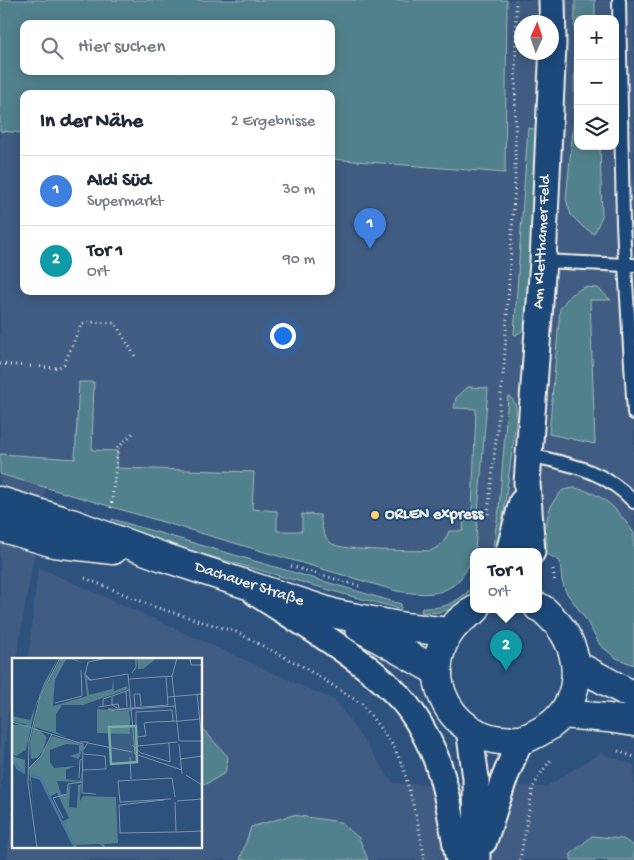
<!DOCTYPE html>
<html lang="de">
<head>
<meta charset="utf-8">
<style>
  body { margin:0; font-family:"Gochi Hand",sans-serif; background:#f2f2f3; color:#1f2937 }
  .controls { position:absolute; right:15px; top:15px; display:grid; overflow:hidden; border-radius:10px; box-shadow:0 2px 12px #0003 }
  .controls button { width:45px; height:45px; display:grid; place-items:center; padding:0; border:0; border-bottom:1px solid #e0e1e3; background:#fff; color:#1f2937; font:25px sans-serif }
  .compass { position:absolute; left:514px; top:15px; width:45px; height:45px; border-radius:50%; background:#fff; box-shadow:0 2px 12px #0003; rotate:3deg }
  .you { position:absolute; left:282px; top:335px; width:18px; height:18px; margin:-12px; border:4px solid #fff; border-radius:50%; background:#1a73e8; box-shadow:0 0 0 8px #1a73e833 }
  .badge { display:grid; place-items:center; width:32px; height:32px; border-radius:50%; background:#84754c; color:#fff; font-size:16px; font-weight:700 }
  .pin { position:absolute; translate:-50% -41px; filter:drop-shadow(0 1px 2px #0008) }
  .pin::after { content:''; position:absolute; top:26px; width:18px; height:15px; background:inherit; clip-path:polygon(0 0,100% 0,50% 100%) }
  .popup { position:absolute; left:470px; top:548px; width:72px; height:65px; box-sizing:border-box; display:grid; place-content:center; border-radius:10px; background:#fff; filter:drop-shadow(0 1px 4px #0005); font-size:16px; white-space:nowrap; color:#747a83 }
  .popup b { font-size:19px; color:#1f2937 }
  .popup::after { content:''; position:absolute; left:50%; top:100%; margin-left:-10px; border:10px solid transparent; border-top-color:#fff }
  .list { margin:0; padding:0; list-style:none }
  h2 { display:flex; justify-content:space-between; align-items:center; height:65px; margin:0; padding:0 20px; font-size:21px }
  h2 small { font-size:16px; font-weight:400; color:#747a83 }
  .list li { display:grid; grid-template-columns:32px 1fr auto; gap:15px; align-items:center; box-sizing:border-box; height:70px; padding:0 20px; border-top:1px solid #e0e1e3 }
  .list b { display:block; font-size:19px; white-space:nowrap }
  .list p { margin:0; font-size:16px; white-space:nowrap; color:#747a83 }
  .list em { font-size:16px; font-style:normal; color:#747a83 }
  .icon { flex:none; width:28px; height:28px; fill:none; stroke:currentColor; stroke-width:2; stroke-linecap:round; stroke-linejoin:round }
  .map { position:relative; flex:none; width:634px; height:860px; overflow:hidden }
  .search { position:absolute; background:#fff; box-shadow:0 2px 12px #0003; left:20px; top:20px; width:315px; height:55px; display:flex; align-items:center; gap:12px; box-sizing:border-box; padding:0 18px; border-radius:10px; color:#747a83; font-size:19px }
  .panel { position:absolute; background:#fff; box-shadow:0 2px 12px #0003; left:20px; top:90px; width:315px; height:205px; border-radius:10px }
  .map>svg:first-child { display:block }
  .built { fill:#415c82; fill-rule:evenodd }
  .green { fill:#51818c; stroke:#a2b9ba; fill-rule:evenodd }
  .lines { fill:none; stroke-linecap:round; stroke-linejoin:round }
  .service-casing { stroke:#f4f1e8; stroke-width:16 }
  .minor-casing { stroke:#f4f1e8; stroke-width:29 }
  .tertiary-casing { stroke:#f4f1e8; stroke-width:31 }
  .path { stroke:#f4f1e8; stroke-width:3; stroke-dasharray:1 4; stroke-linecap:butt }
  .service { stroke:#1f4a7a; stroke-width:12 }
  .minor { stroke:#1f4a7a; stroke-width:25 }
  .tertiary { stroke:#1f4a7a; stroke-width:28 }
  .poi-dot { fill:#ffd166; stroke:#1f4a7a; stroke-width:2 }
  .labels { text-anchor:middle; dominant-baseline:central; stroke-width:4; stroke-linejoin:round; paint-order:stroke }
  .street-label { font-size:16px; fill:#f4f1e8; stroke:#1f4a7a }
  .poi-label { font-size:16px; font-weight:bold; fill:#f4f1e8; stroke:#1f4a7a; text-anchor:start }
  .inset-river { fill:none; stroke:#4376a0; stroke-width:2.5 }
  .inset-road { fill:none; stroke:#7d92a8; stroke-width:1 }
  .view { fill:#76ada5; fill-opacity:0.15; stroke:#76ada5; stroke-width:2.5 }
  .inset-edge { fill:none; stroke:#f4f1e8; stroke-width:2.5 }
</style>
</head>
<body>
<div class="map">
<svg width="634" height="860" viewBox="0 0 634 860">
  <rect width="100%" height="100%" fill="#2e527e"/>
  <filter id="ink" filterUnits="userSpaceOnUse"><feTurbulence type="fractalNoise" baseFrequency=".02" numOctaves="2"/><feDisplacementMap in="SourceGraphic" scale="10" xChannelSelector="R" yChannelSelector="G"/><feConvolveMatrix kernelMatrix="1 2 1 2 8 2 1 2 1" color-interpolation-filters="sRGB"/></filter>
  <g filter="url(#ink)">
    <g class="built">
      <path d="M 507,0 L 634,0 L 634,665 L 616,658 L 600,645 L 585,618 L 566,592 L 562,581 L 560,561 L 547,554 L 475,550 L 462,578 L 454,586 L 445,590 L 432,594 L 415,594 L 374,585 L 46,487 L 16,659 L 14,659 L 0,791 L 0,131 L 24,133 L 24,291 L 331,291 L 331,159 L 505,173 ZM 578,19 L 615,19 L 615,146 L 578,146 ZM 522,22 L 552,22 L 552,52 L 522,52 Z"/>
      <polygon points="38,567 336,701 393,783 545,787 601,753 634,765 634,860 7,860 14,797 14,846 201,846 201,659 28,659"/>
    </g>
    <g class="green">
      <path d="M 0,0 L 507,0 L 505,173 L 331,159 L 331,94 L 24,94 L 24,133 L 0,131 ZM 24,24 L 331,24 L 331,71 L 24,71 Z"/>
      <polygon points="575,0 595,0 595,19 578,19 578,146 600,146 602,216 594,234 583,227 571,215 566,199 574,119"/>
      <polygon points="528,128 539,130 525,329 516,335 514,334"/>
      <polygon points="584,287 598,288 611,300 590,300 595,444 549,434 560,309 570,295"/>
      <path d="M 79,382 L 94,382 L 92,450 L 117,451 L 117,468 L 254,472 L 252,509 L 277,511 L 277,531 L 302,531 L 302,514 L 320,515 C 322,524 322,537 331,543 C 342,552 412,550 430,551 C 441,546 445,542 449,531 L 463,531 L 464,511 L 472,511 L 476,409 L 454,408 L 456,398 L 468,387 L 488,388 L 475,550 C 460,593 440,598 397,591 L 0,474 L 0,454 L 75,459 Z"/>
      <path d="M 508,396 C 518,401 516,412 516,421 L 499,547 L 497,549 L 493,546 L 499,509 Z"/>
      <path d="M 574,488 C 604,493 617,509 634,533 L 634,665 L 616,658 L 600,645 L 585,618 L 566,592 L 562,581 L 560,561 L 547,554 C 547,527 542,511 563,490 Z"/>
      <polygon points="112,519 401,604 401,609 354,597 160,542 152,537 112,523"/>
      <path d="M 473,585 L 473,595 C 458,608 441,615 421,612 L 422,608 C 444,609 460,602 473,585 Z"/>
      <polygon points="201,727 228,757 225,773 206,784 201,783"/>
      <polygon points="293,815 340,822 359,838 368,860 240,860 251,827"/>
      <polygon points="592,836 623,839 634,846 634,860 571,860 571,854"/>
    </g>
    <g class="lines">
      <defs>
        <g id="service">
          <polyline points="619,0 623,223 625,265 634,265"/>
          <polyline points="543,261 625,265 634,413"/>
          <path d="M 529,455 C 569,464 605,470 634,502"/>
        </g>
        <g id="minor">
          <polyline points="509,552 522,502"/>
          <polyline points="532,552 527,483 543,261 553,44 552,0"/>
          <path d="M 256,593 C 303,624 366,659 403,701 C 416,716 427,737 435,756 C 448,789 452,826 459,860"/>
          <polyline points="469,729 476,778 477,860"/>
          <polyline points="484,841 503,782 520,740"/>
        </g>
        <g id="tertiary">
          <polyline points="0,501 71,523 163,557 336,614 404,627 449,632"/>
          <polyline points="0,527 54,543 113,550"/>
          <path d="M 475,610 C 405,649 441,749 520,740 C 527,739 534,735 541,731 C 584,709 586,651 553,619 C 548,615 545,609 538,607"/>
          <polyline points="359,627 438,672"/>
          <polyline points="576,665 634,696"/>
          <polyline points="562,714 608,718 634,722"/>
        </g>
      </defs>
      <use href="#service" class="service-casing"/>
      <use href="#minor" class="minor-casing"/>
      <use href="#tertiary" class="tertiary-casing"/>
      <g class="path">
        <polyline points="0,364 58,368 64,364 81,325 88,322 115,323 135,356"/>
        <polyline points="111,508 118,448 133,433"/>
        <polyline points="488,514 504,366 515,182 516,0"/>
        <polyline points="291,566 359,586"/>
        <polyline points="553,569 555,583"/>
        <polyline points="85,578 155,607 236,632 302,666 362,704 394,747 403,767 418,823 425,860"/>
        <polyline points="469,581 474,575"/>
        <polyline points="618,751 634,757"/>
        <polyline points="520,860 533,787 543,770 551,760"/>
      </g>
      <use href="#service" class="service"/>
      <use href="#minor" class="minor"/>
      <use href="#tertiary" class="tertiary"/>
    </g>
  </g>
  <circle class="poi-dot" cx="375" cy="515" r="5"/>
  <g class="labels">
    <g class="street-label">
      <text transform="translate(543 242) rotate(-87)">Am Kletthamer Feld</text>
      <text transform="translate(249 585) rotate(18)">Dachauer Straße</text>
    </g>
    <g class="poi-label">
      <text x="385" y="515">ORLEN express</text>
    </g>
  </g>
  <g transform="translate(12 658)">
    <rect width="190" height="190" fill="#2e527e"/>
    <path d="M 46,0 L 23,50 L 14,92 L 4,98 L 0,96 L 0,67 L 16,67 L 0,63 L 0,58 L 18,62 L 32,25 ZM 49,0 L 60,0 L 72,6 L 57,0 L 53,3 L 43,22 L 41,48 L 75,38 L 72,14 L 80,23 L 75,22 L 77,37 L 100,31 L 101,20 L 102,33 L 115,28 L 116,31 L 71,47 L 50,47 L 44,56 L 44,74 L 54,79 L 23,69 L 35,79 L 31,93 L 25,100 L 19,101 L 18,84 L 28,40 ZM 125,0 L 145,0 L 131,11 L 126,11 ZM 85,51 L 117,53 L 118,59 L 118,54 L 118,76 L 85,75 ZM 40,78 L 69,86 L 71,89 L 67,101 L 57,98 L 67,95 L 67,87 L 54,86 L 38,92 L 38,104 L 42,110 L 63,108 L 54,112 L 54,121 L 68,123 L 70,114 L 69,123 L 68,124 L 45,123 L 49,136 L 55,137 L 57,128 L 58,128 L 57,149 L 65,150 L 66,127 L 69,126 L 68,143 L 71,138 L 104,139 L 106,185 L 92,186 L 93,190 L 87,186 L 65,187 L 62,190 L 28,122 L 19,119 L 21,146 L 17,110 L 28,100 ZM 45,135 L 57,160 L 50,164 L 37,139 ZM 0,98 L 13,102 L 13,116 L 4,111 Z" fill="#51818c" fill-rule="evenodd"/>
    <path class="inset-river" d="M 0,103 L 12,115M 19,117 L 28,120 L 63,190"/>
    <path class="inset-road" d="M 95,0 L 76,4 L 73,17 L 79,22 L 116,16 L 123,96 L 170,112M 165,0 L 160,18 L 167,83M 178,0 L 179,7 L 190,7M 120,15 L 124,9 L 124,0M 117,21 L 160,18M 117,32 L 100,38 L 100,47 L 107,51 L 156,47 L 154,19M 114,33 L 115,49M 185,36 L 190,83M 156,39 L 190,36M 43,45 L 70,38 L 69,12M 86,49 L 106,46 L 107,50M 91,49 L 91,41 L 100,38M 123,49 L 122,36 L 128,36 L 129,48M 119,51 L 164,48M 102,53 L 96,51 L 119,52M 161,63 L 160,52 L 124,54 L 124,79 L 134,78 L 132,65 L 140,64 L 168,63 L 188,61M 0,64 L 71,86 L 70,135 L 84,136M 124,80 L 126,88 L 165,84M 168,83 L 190,83M 68,84 L 76,84 L 72,91M 76,85 L 120,94M 167,86 L 170,116M 120,87 L 129,95 L 158,104 L 157,85M 118,99 L 119,121M 169,101 L 190,98M 16,111 L 29,98 L 40,76M 71,112 L 94,111 L 93,98 L 72,96M 174,117 L 190,127M 67,120 L 68,102 L 71,101M 159,141 L 108,144 L 106,123 L 160,120 L 163,139M 152,142 L 107,147 L 108,175 L 164,174M 165,143 L 190,141M 163,144 L 164,174 L 190,173M 51,160 L 41,140 L 55,136 L 56,126 L 70,124M 25,190 L 16,125 L 17,83 L 28,39 L 48,0"/>
    <path class="view" d="M 124,68 L 125,104 L 99,106 L 97,69 Z"/>
    <rect width="190" height="190" class="inset-edge"/>
  </g>
</svg>
<div class="controls">
<button>+</button>
<button>−</button>
<button><svg class="icon" aria-label="layers" viewBox="0 0 24 24"><path d="M12 4l9 5-9 5-9-5zM3 14l9 5 9-5"/></svg></button>
</div>
<svg class="compass" viewBox="-18 -18 36 36"><path d="M0-13l5 13h-10z" fill="#e53935"/><path d="M0 13l5-13h-10z" fill="#747a83"/></svg>
<div class="you"></div>
<div class="pin badge" style="left:370px;top:249px;background:#3f7fe0">1</div>
<div class="pin badge" style="left:506px;top:671px;background:#0f9aa8">2</div>
<div class="popup"><b>Tor 1</b>Ort</div>
<div class="search"><svg class="icon" aria-label="search" viewBox="0 0 24 24"><circle cx="10" cy="10" r="6"/><path d="M15 15l6 6"/></svg>Hier suchen</div>
<section class="panel">
<h2>In der Nähe<small>2 Ergebnisse</small></h2>
<ul class="list">
<li><span class="badge" style="background:#3f7fe0">1</span><div><b>Aldi Süd</b><p>Supermarkt</p></div><em>30 m</em></li>
<li><span class="badge" style="background:#0f9aa8">2</span><div><b>Tor 1</b><p>Ort</p></div><em>90 m</em></li>
</ul>
</section>
</div>
</body>
</html>
